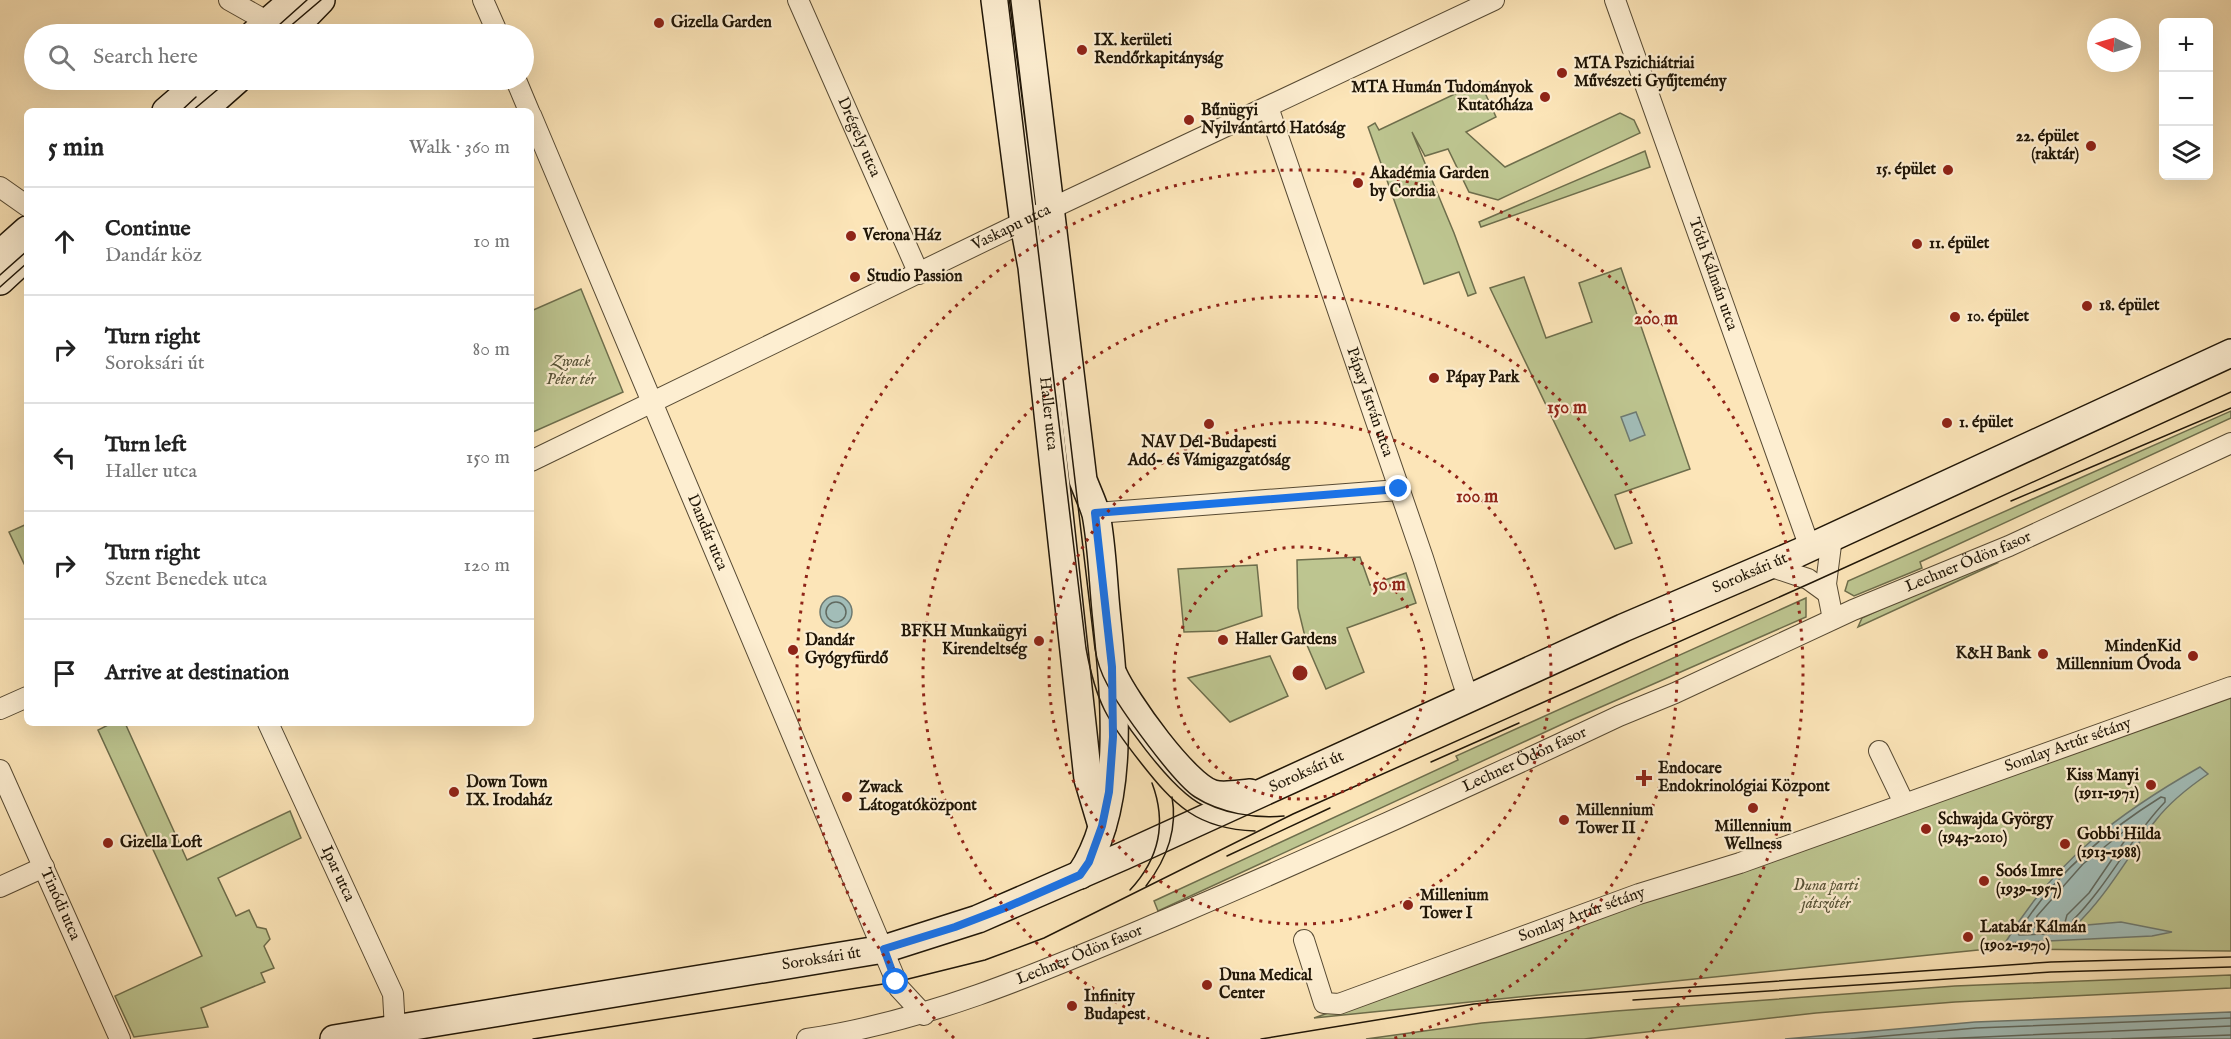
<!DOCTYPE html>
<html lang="en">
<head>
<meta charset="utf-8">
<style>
  body { margin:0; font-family:"IM FELL English",serif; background:#f2f2f2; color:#222 }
  .controls { position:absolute; right:18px; top:18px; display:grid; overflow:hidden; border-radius:9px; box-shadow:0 6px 24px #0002 }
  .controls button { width:54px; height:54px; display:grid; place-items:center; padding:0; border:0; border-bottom:2px solid #e0e0e0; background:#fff; color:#222; font:30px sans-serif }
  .compass { position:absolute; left:2087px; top:18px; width:54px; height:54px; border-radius:50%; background:#fff; box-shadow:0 6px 24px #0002; rotate:275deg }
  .stop { position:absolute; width:18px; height:18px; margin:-14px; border:4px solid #1a73e8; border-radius:50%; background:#fff }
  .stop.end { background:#1a73e8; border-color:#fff; box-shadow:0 2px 6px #0008 }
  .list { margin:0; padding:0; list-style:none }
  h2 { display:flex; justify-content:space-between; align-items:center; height:78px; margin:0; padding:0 24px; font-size:26px }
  h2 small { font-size:20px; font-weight:400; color:#767676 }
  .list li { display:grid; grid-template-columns:39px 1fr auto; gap:18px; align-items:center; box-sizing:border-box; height:108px; padding:0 24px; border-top:2px solid #e0e0e0 }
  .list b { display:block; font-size:22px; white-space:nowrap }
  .list p { margin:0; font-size:20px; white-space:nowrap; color:#767676 }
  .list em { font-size:20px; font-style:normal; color:#767676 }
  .icon { flex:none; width:33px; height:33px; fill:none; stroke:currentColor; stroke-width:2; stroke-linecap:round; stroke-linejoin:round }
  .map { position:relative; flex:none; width:2231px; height:1039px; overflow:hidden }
  .search { position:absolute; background:#fff; box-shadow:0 6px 24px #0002; left:24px; top:24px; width:510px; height:66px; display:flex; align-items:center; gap:15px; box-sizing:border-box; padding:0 21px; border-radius:33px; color:#767676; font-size:22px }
  .panel { position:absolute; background:#fff; box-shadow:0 6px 24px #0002; left:24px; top:108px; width:510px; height:618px; border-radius:9px }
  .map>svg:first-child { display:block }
  .green { fill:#bdc590; stroke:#6e6e4c; stroke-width:1.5 }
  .water { fill:#a2bdb8; stroke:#6e7a71; stroke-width:1.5 }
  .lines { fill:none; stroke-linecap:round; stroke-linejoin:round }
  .shore { stroke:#616a60; stroke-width:1.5 }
  .street-casing { stroke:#574a33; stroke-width:22 }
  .secondary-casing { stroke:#201607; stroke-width:30 }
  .street { stroke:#fdeed1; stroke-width:20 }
  .secondary { stroke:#fdeed1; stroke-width:27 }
  .tram { stroke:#201607; stroke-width:1.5 }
  .route { stroke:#1a73e8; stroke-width:8 }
  .ring { fill:none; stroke:#8f2418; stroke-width:3; stroke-dasharray:3 6 }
  .poi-dot { fill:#8f2418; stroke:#fdeed1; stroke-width:2 }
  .labels { text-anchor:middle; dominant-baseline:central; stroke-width:4.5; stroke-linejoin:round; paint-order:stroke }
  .poi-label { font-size:16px; font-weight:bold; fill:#201607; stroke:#fdeed1; text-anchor:start }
  .street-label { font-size:16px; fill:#201607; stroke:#fdeed1 }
  .park-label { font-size:16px; font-style:italic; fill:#575337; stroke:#fdeed1 }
  .centre { fill:#8f2418; stroke:#fdeed1; stroke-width:3 }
  .ring-label { font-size:18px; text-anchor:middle; font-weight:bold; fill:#8f2418; stroke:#fdeed1; stroke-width:4.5; stroke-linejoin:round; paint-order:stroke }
</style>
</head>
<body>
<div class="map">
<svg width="2231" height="1039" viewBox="0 0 2231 1039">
  <rect width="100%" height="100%" fill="#fce5b8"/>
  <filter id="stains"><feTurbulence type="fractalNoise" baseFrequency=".00333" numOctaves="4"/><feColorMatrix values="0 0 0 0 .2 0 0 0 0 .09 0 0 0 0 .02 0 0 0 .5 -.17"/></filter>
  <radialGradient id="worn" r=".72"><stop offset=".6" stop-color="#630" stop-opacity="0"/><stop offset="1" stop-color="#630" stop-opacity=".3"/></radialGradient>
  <g class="green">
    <polygon points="1480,82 1496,117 1466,132 1505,167 1620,113 1634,120 1640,133 1498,200 1469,192 1448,149 1425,156 1412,132 1454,233 1476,293 1468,296 1459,272 1424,284 1368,127 1375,123 1379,130"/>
    <polygon points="1645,151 1650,167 1481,227 1479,222"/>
    <polygon points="1621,268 1690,469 1615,495 1632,543 1615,549 1490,288 1524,277 1546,338 1592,322 1579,283"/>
    <polygon points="581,289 623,392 533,432 531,426 531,311"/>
    <polygon points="2231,411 2231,418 1920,562 1922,568 1854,596 1845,591 1848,581"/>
    <polygon points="27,524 27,570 9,532"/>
    <polygon points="1360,557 1370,585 1406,573 1416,603 1347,628 1364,672 1326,689 1307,645 1298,608 1297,560"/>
    <polygon points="1985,561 1997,563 1858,627 1862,618"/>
    <polygon points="1257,565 1262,616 1217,631 1184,632 1178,569"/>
    <polygon points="1806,598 1806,617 1569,721 1158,911 1154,901 1458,760 1456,756"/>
    <polygon points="1270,656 1288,696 1230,722 1188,678"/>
    <polygon points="2231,694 2231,951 1988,949 1314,1018"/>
    <polygon points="112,723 125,723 187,860 290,811 301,838 218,878 236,916 249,910 257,927 266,929 270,939 264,946 274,968 261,973 265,982 201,1008 208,1027 134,1037 115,996 202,956 98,730"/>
    <polygon points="2231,975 2231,988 1955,1002 1816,1013 1584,1039 1366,1039 1482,1023 1616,1011 1955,986"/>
  </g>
  <g class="water">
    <polygon points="1636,412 1645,435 1630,441 1621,417"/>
    <circle cx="836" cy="612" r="16"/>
    <path d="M 2200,767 L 2208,774 C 2189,787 2170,802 2156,820 C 2128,855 2108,895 2075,926 L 2121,922 L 2172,932 L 2152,936 L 2005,943 C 2054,861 2119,813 2200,767 Z"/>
    <polygon points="2231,1012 2231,1039 1785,1039 1975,1022"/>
  </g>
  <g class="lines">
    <g class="shore">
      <circle cx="836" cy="612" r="10"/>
      <path d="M 2161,797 L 2165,798 L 2165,802 C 2130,838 2109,884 2073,920 L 2073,933 L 2019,935 L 2019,932 C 2053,875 2105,832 2161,797 Z"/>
      <polygon points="2127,829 2130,833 2089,893 2067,915 2064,926 2033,927 2037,916 2083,864"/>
      <polyline points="1851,1039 1976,1028 2231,1018"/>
      <polyline points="1938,1039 2231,1026"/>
      <polyline points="2112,1039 2231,1035"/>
    </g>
    <defs>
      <g id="street">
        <polyline points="229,0 277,27"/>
        <polyline points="483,0 498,34"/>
        <path id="s1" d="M 798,0 L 919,274"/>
        <path id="s2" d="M 1615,0 L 1810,548"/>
        <polyline points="516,80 529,111"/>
        <path id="s3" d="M 1268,107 L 1423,558 L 1468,698"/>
        <path id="s4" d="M 531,115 L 899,988 L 924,1015"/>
        <polyline points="0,187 27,206"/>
        <path id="s5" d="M 531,461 L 1050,209 L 1494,0"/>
        <polyline points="1096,513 1399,490"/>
        <polyline points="1832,537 1826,584 1833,619"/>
        <polyline points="1769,566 1808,579 1826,592"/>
        <polyline points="0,709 27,697"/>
        <path id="s6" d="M 268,723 L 393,994 L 395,1029"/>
        <polyline points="1879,751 1904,803"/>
        <path id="s7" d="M 0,770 L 120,1039"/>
        <polyline points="0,887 44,867"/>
        <path id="s8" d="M 1304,940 L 1324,1003 L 1339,1004 L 1639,894 L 1740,863 L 2231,687"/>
        <path id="s9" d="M 807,1039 C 935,1020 1053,967 1172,917 C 1322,853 1471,786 1619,716 L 1675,693 L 1853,610 L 2009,546 L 2231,443"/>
      </g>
      <g id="secondary">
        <path id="s10" d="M 995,0 L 1024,224 L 1032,267 L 1088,779 L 1102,826"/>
        <path d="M 1025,0 L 1083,480 C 1087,491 1093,503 1096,514 C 1102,545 1103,579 1106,610 C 1114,690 1128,805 1080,875"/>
        <polyline points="254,34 293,0"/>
        <polyline points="288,34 321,0"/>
        <polyline points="166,111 202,80"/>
        <polyline points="202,111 237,80"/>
        <polyline points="0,254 27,230"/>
        <polyline points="0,281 27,256"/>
        <path d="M 1113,674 C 1125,701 1185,786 1213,794 C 1224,797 1238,794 1250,793"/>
        <path id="s11" d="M 334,1039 L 884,949 L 978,919 L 1123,856 L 1623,628 L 1798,553 L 2231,353"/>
      </g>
    </defs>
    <use href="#street" class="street-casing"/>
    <use href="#secondary" class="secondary-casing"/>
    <use href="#street" class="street"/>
    <use href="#secondary" class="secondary"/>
    <g class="tram">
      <path d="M 1008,0 L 1086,648 C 1096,703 1107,720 1141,763 C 1174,805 1197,829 1255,831"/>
      <polyline points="269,34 307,0"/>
      <polyline points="281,34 321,0"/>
      <polyline points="181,111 196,97"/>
      <polyline points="192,111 229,80"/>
      <polyline points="0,275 27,251"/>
      <polyline points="0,287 27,263"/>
      <path d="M 1063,379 L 1095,649 C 1097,661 1101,673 1107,684 C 1119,708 1174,784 1195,797 C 1220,813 1255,819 1284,816"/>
      <polyline points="2011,501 2231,408"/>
      <polyline points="1431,762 1519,723"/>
      <polyline points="1227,856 1330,808"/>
      <path d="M 1146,886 C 1166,860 1178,830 1172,797"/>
      <path d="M 1130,890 C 1159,859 1167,823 1152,783"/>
      <polyline points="1633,1000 2051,972 2231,967"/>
      <polyline points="533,1039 896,982 985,960 1044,938 1293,814 1813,582 2231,392"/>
      <polyline points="1261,1039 1474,1004 1537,998 2051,962 2231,957"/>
    </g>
  </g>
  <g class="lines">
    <polyline class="route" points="896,982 884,949 955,927 1007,907 1080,875 1089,862 1102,826 1109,792 1113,737 1112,667 1095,513 1399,489"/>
  </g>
  <g class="ring">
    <circle cx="1300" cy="673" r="126"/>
    <circle cx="1300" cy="673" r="251"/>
    <path d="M1209 1039A377 377 0 1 1 1391 1039"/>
    <path d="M954 1038A503 503 0 1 1 1646 1038"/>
  </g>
  <g class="poi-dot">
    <circle cx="659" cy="23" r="6"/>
    <circle cx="1082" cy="50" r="6"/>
    <circle cx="1562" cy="73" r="6"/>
    <circle cx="1545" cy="97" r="6"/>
    <circle cx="1189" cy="120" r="6"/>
    <circle cx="2091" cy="146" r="6"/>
    <circle cx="1948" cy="170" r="6"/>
    <circle cx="1358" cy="183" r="6"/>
    <circle cx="851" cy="236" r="6"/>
    <circle cx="1917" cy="244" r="6"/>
    <circle cx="855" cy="277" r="6"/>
    <circle cx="2087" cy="306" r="6"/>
    <circle cx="1955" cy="317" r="6"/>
    <circle cx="1434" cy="378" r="6"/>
    <circle cx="1947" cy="423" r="6"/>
    <circle cx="1209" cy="424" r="6"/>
    <circle cx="1223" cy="640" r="6"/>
    <circle cx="1039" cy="641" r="6"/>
    <circle cx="793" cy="650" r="6"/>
    <circle cx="2043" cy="654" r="6"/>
    <circle cx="2193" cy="656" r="6"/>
    <path d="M1641 769h6v6h6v6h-6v6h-6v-6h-6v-6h6z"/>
    <circle cx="2151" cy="785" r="6"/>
    <circle cx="454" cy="792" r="6"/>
    <circle cx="847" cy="797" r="6"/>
    <circle cx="1753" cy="808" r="6"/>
    <circle cx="1564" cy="820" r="6"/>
    <circle cx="1926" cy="829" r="6"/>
    <circle cx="108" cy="843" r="6"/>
    <circle cx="2065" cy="844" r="6"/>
    <circle cx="1984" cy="881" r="6"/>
    <circle cx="1408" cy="905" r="6"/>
    <circle cx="1968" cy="937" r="6"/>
    <circle cx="1207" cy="985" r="6"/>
    <circle cx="1072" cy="1006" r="6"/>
  </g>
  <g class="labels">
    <g class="poi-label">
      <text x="671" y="23">Gizella Garden</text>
      <text x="1094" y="41">IX. kerületi<tspan x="1094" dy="18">Rendőrkapitányság</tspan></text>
      <text x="1574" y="64">MTA Pszichiátriai<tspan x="1574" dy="18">Művészeti Gyűjtemény</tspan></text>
      <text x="1533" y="88" text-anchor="end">MTA Humán Tudományok<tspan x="1533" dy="18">Kutatóháza</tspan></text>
      <text x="1201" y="111">Bűnügyi<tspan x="1201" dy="18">Nyilvántartó Hatóság</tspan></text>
      <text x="2079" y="137" text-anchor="end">22. épület<tspan x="2079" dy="18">(raktár)</tspan></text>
      <text x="1936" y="170" text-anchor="end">15. épület</text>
      <text x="1370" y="174">Akadémia Garden<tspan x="1370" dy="18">by Cordia</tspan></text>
      <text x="863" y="236">Verona Ház</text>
      <text x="1929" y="244">11. épület</text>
      <text x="867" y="277">Studio Passion</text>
      <text x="2099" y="306">18. épület</text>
      <text x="1967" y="317">10. épület</text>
      <text x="1446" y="378">Pápay Park</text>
      <text x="1959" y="423">1. épület</text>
      <text x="1209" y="443" text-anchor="middle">NAV Dél-Budapesti<tspan x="1209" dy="18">Adó- és Vámigazgatóság</tspan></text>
      <text x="1027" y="632" text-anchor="end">BFKH Munkaügyi<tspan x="1027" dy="18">Kirendeltség</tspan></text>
      <text x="1235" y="640">Haller Gardens</text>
      <text x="805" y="641">Dandár<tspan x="805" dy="18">Gyógyfürdő</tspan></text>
      <text x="2181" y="647" text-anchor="end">MindenKid<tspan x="2181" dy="18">Millennium Óvoda</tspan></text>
      <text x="2031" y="654" text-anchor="end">K&amp;H Bank</text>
      <text x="1658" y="769">Endocare<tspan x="1658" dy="18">Endokrinológiai Központ</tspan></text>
      <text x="2139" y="776" text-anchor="end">Kiss Manyi<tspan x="2139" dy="18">(1911–1971)</tspan></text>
      <text x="466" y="783">Down Town<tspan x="466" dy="18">IX. Irodaház</tspan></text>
      <text x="859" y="788">Zwack<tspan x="859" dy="18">Látogatóközpont</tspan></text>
      <text x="1576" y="811">Millennium<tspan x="1576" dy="18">Tower II</tspan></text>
      <text x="1938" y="820">Schwajda György<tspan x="1938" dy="18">(1943–2010)</tspan></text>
      <text x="1753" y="827" text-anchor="middle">Millennium<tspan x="1753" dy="18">Wellness</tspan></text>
      <text x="2077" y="835">Gobbi Hilda<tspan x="2077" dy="18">(1913–1988)</tspan></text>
      <text x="120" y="843">Gizella Loft</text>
      <text x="1996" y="872">Soós Imre<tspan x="1996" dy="18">(1939–1957)</tspan></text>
      <text x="1420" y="896">Millenium<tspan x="1420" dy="18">Tower I</tspan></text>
      <text x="1980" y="928">Latabár Kálmán<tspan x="1980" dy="18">(1902–1970)</tspan></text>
      <text x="1219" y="976">Duna Medical<tspan x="1219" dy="18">Center</tspan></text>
      <text x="1084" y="997">Infinity<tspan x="1084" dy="18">Budapest</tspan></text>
    </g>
    <g class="street-label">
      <text stroke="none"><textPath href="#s1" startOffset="150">Drégely utca</textPath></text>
      <text stroke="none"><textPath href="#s5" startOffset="534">Vaskapu utca</textPath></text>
      <text stroke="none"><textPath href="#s2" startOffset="291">Tóth Kálmán utca</textPath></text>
      <text stroke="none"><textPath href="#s3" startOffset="312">Pápay István utca</textPath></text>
      <text stroke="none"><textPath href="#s10" startOffset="417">Haller utca</textPath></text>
      <text stroke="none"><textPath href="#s4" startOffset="453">Dandár utca</textPath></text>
      <text stroke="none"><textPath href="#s9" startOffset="1258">Lechner Ödön fasor</textPath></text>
      <text stroke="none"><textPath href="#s11" startOffset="1502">Soroksári út</textPath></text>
      <text stroke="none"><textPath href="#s8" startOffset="855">Somlay Artúr sétány</textPath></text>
      <text stroke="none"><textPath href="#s9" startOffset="772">Lechner Ödön fasor</textPath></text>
      <text stroke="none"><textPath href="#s11" startOffset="1016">Soroksári út</textPath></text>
      <text stroke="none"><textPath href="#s6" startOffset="166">Ipar utca</textPath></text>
      <text stroke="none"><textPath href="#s7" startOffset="147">Tinódi utca</textPath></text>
      <text stroke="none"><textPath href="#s8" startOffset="340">Somlay Artúr sétány</textPath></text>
      <text stroke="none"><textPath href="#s9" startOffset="286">Lechner Ödön fasor</textPath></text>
      <text stroke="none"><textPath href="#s11" startOffset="494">Soroksári út</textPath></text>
    </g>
    <g class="park-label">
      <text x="571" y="362">Zwack<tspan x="571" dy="18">Péter tér</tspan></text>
      <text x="1826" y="886">Duna parti<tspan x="1826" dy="18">játszótér</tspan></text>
    </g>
  </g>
  <circle cx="1300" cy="673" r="9" class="centre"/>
  <g class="ring-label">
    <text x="1656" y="324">200 m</text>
    <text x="1567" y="413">150 m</text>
    <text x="1477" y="502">100 m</text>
    <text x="1389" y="590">50 m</text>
  </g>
  <rect width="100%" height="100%" filter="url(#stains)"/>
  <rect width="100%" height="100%" fill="url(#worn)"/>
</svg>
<div class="controls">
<button>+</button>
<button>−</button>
<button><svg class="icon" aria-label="layers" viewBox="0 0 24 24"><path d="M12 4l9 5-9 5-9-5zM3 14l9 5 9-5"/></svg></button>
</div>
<svg class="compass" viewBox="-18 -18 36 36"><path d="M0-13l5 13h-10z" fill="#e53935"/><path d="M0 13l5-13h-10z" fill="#767676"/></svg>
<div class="stop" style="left:896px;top:982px"></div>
<div class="stop end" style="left:1399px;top:489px"></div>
<div class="search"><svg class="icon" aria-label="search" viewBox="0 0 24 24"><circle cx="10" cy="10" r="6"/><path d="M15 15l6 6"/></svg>Search here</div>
<section class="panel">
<h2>5 min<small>Walk · 360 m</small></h2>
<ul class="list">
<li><svg class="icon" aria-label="ahead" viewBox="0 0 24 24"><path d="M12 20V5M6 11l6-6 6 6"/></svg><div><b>Continue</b><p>Dandár köz</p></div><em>10 m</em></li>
<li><svg class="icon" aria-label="right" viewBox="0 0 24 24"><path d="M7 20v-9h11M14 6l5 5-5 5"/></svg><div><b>Turn right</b><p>Soroksári út</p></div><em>80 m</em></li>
<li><svg class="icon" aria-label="left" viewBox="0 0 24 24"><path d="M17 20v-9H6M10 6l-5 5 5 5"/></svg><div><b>Turn left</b><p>Haller utca</p></div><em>150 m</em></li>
<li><svg class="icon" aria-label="right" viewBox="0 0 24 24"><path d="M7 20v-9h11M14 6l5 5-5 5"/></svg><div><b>Turn right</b><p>Szent Benedek utca</p></div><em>120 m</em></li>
<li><svg class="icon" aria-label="arrive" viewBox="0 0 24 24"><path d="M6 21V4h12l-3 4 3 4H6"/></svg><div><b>Arrive at destination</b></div></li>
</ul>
</section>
</div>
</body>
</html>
